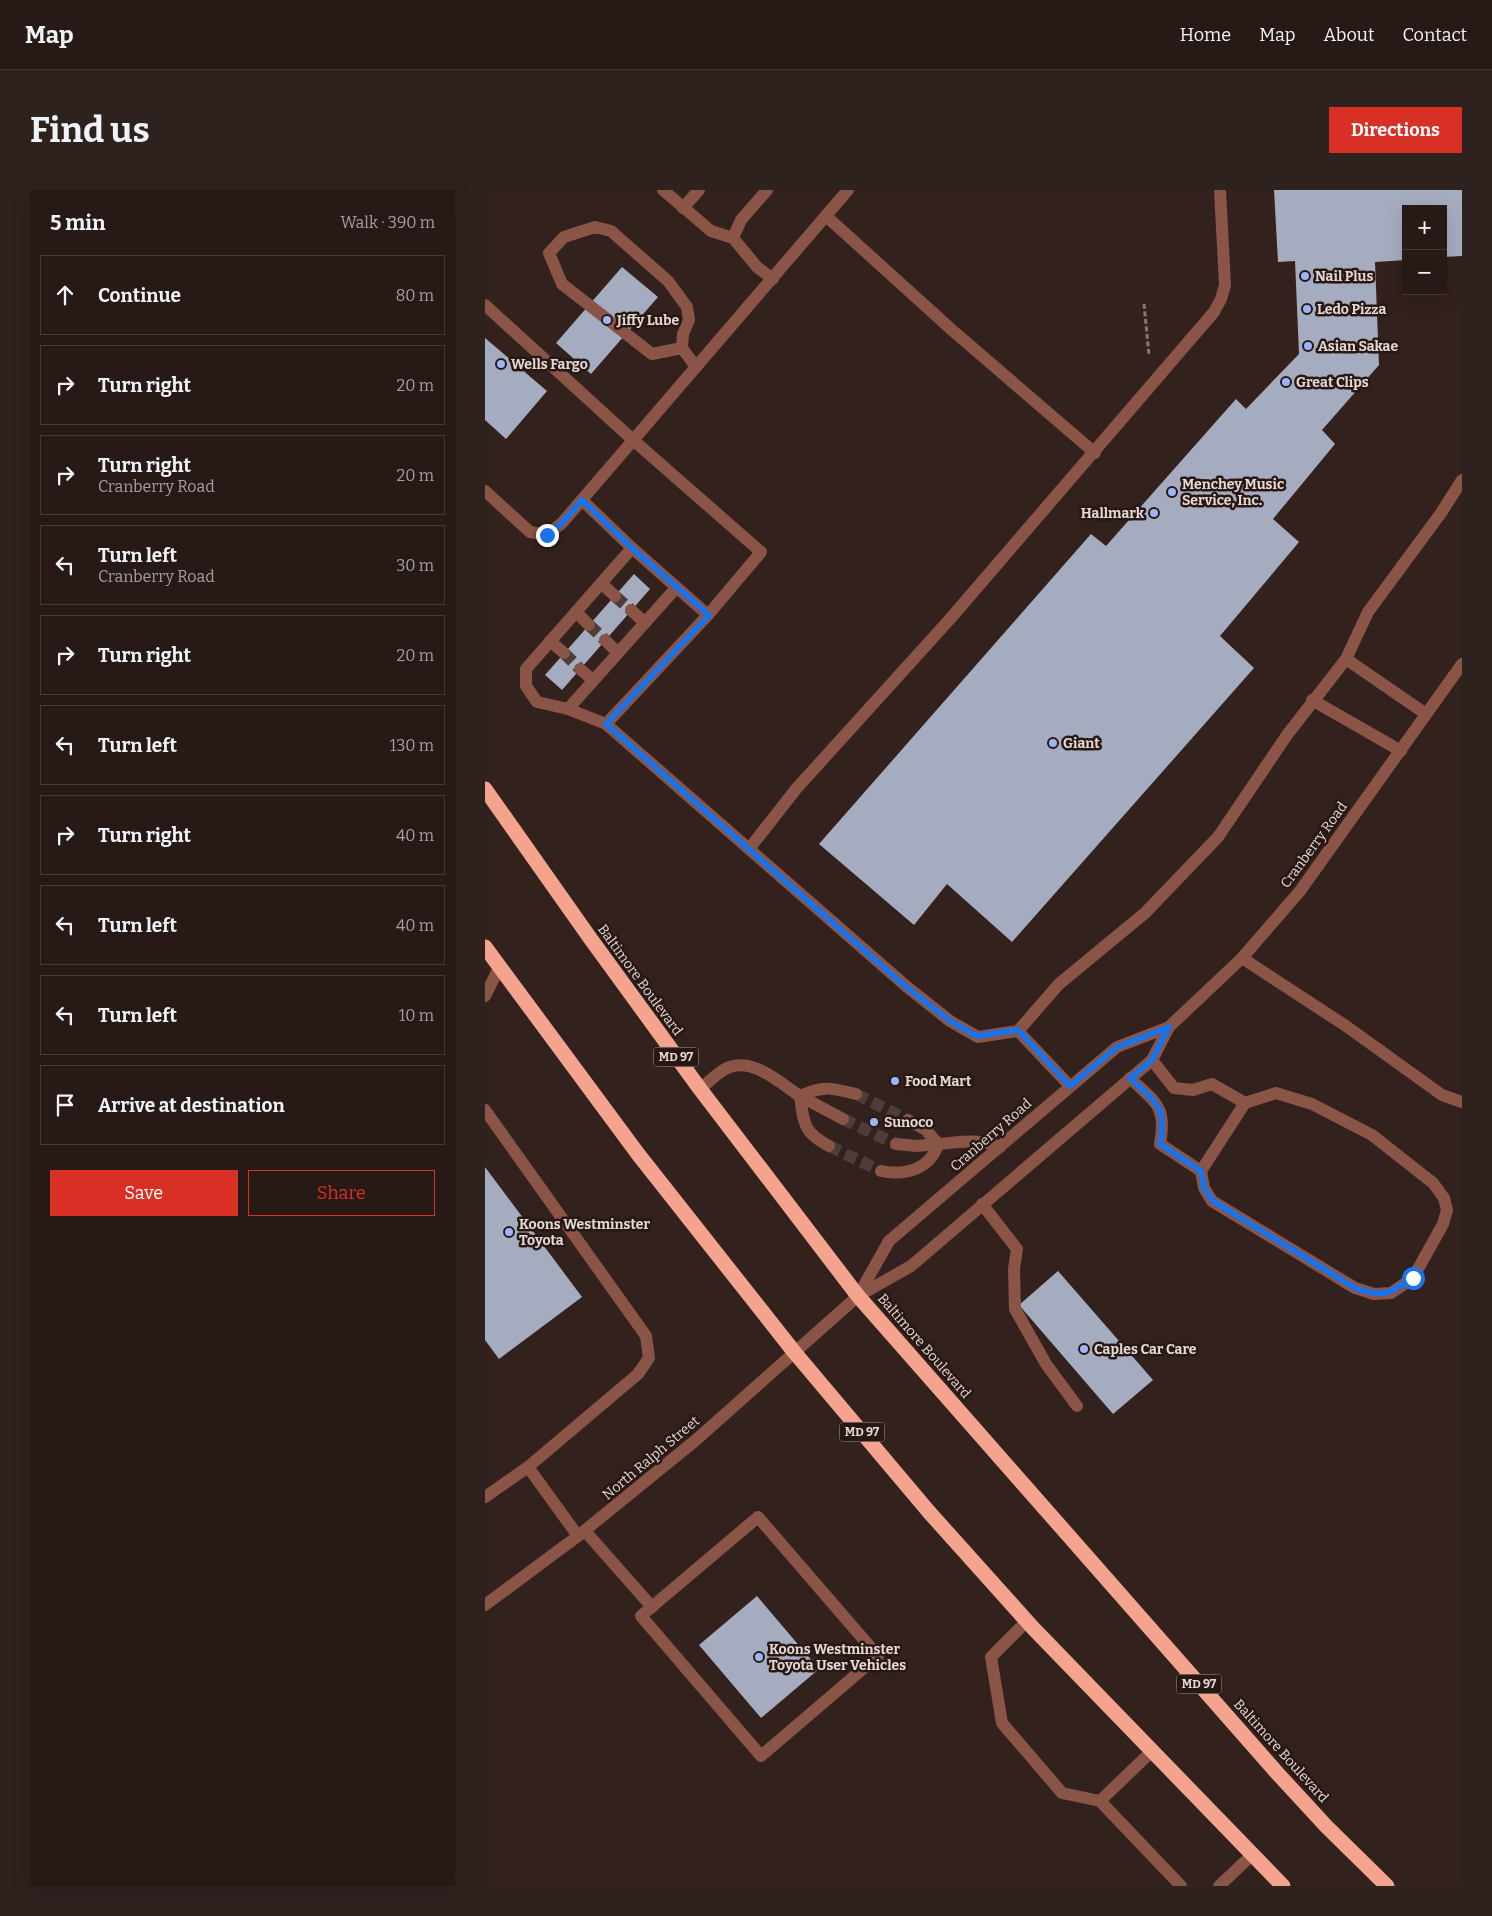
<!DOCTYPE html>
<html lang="en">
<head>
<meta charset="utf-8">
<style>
  body { margin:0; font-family:Bitter,serif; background:#2e221f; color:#f1f3f6 }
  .controls { position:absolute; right:15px; top:15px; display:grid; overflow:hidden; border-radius:0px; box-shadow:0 5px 20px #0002 }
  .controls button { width:45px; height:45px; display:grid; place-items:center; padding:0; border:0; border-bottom:1px solid #423835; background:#261916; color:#f1f3f6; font:25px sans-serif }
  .stop { position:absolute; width:15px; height:15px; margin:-11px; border:4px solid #1a73e8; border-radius:50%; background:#fff }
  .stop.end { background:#1a73e8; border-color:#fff; box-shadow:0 1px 5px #0008 }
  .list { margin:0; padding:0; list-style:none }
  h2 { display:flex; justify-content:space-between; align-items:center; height:65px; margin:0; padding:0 20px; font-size:21px }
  h2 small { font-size:16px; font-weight:400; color:#a4a0a1 }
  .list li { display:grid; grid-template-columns:32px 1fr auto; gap:15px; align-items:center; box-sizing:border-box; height:80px; margin:0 10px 10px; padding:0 10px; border:1px solid #423835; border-radius:0px }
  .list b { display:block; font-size:19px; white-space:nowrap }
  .list p { margin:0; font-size:16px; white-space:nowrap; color:#a4a0a1 }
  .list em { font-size:16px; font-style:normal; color:#a4a0a1 }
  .actions { display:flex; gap:10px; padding:15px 20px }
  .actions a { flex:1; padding:11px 0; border:1px solid #d93025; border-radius:0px; text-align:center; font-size:18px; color:#d93025 }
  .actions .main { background:#d93025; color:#fff }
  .icon { flex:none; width:28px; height:28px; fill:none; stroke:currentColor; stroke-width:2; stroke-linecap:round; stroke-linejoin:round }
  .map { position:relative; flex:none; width:977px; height:1696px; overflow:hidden; border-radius:0px }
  header { display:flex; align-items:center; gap:30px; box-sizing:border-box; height:70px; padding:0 25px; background:#261916; border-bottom:1px solid #423835 }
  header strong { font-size:24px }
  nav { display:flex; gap:28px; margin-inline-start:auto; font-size:18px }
  .intro { display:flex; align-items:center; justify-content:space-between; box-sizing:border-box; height:120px; padding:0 30px }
  h1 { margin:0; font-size:35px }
  .button { padding:12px 22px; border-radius:0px; background:#d93025; color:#fff; font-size:18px; font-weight:700 }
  main { display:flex; gap:30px; padding:0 30px }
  aside { flex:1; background:#261916; border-radius:0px; box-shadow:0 5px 20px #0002 }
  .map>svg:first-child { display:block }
  .building { fill:#a5acbf }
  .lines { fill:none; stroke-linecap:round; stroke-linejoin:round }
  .minor-tunnel { stroke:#4d3d39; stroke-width:12; stroke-dasharray:12 6; stroke-linecap:butt }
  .path { stroke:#857673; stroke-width:3; stroke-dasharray:5 2.5; stroke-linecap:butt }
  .minor { stroke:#8a5446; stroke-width:12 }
  .highway { stroke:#f4a48e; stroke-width:15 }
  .route { stroke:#1a73e8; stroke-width:6 }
  .poi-dot { fill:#9cb4fd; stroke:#281814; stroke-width:2 }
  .labels { text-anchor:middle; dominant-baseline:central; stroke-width:5; stroke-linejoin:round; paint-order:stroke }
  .shield { fill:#281814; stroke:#ac9f9c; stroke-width:1 }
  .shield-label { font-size:12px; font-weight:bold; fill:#e5d9d6 }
  .poi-label { font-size:14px; font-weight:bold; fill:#e5d9d6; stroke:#281814; text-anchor:start }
  .street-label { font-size:14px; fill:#e5d9d6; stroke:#281814 }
</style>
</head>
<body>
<header>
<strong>Map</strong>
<nav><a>Home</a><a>Map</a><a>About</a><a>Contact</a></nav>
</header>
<div class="intro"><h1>Find us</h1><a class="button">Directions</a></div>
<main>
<aside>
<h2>5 min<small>Walk · 390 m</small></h2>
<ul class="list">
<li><svg class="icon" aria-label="ahead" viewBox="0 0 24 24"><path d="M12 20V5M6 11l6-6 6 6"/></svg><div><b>Continue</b></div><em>80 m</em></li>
<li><svg class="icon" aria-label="right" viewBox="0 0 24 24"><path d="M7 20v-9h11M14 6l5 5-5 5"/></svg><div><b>Turn right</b></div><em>20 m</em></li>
<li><svg class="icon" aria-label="right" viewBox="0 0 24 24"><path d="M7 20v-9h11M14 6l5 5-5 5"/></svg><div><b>Turn right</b><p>Cranberry Road</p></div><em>20 m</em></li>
<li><svg class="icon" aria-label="left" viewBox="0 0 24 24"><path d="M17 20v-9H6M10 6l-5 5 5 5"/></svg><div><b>Turn left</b><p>Cranberry Road</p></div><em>30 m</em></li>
<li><svg class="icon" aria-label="right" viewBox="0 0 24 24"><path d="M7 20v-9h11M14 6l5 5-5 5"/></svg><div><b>Turn right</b></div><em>20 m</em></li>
<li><svg class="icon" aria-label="left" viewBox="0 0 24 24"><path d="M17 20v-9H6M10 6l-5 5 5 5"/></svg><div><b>Turn left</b></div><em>130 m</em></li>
<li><svg class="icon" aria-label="right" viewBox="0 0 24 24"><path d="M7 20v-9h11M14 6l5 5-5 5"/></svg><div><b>Turn right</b></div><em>40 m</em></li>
<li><svg class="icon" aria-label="left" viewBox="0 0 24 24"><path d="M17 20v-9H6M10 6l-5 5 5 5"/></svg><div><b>Turn left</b></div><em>40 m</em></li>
<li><svg class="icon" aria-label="left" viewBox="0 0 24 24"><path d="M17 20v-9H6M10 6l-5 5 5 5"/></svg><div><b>Turn left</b></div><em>10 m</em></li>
<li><svg class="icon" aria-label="arrive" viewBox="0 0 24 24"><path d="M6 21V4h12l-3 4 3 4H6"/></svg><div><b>Arrive at destination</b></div></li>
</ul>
<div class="actions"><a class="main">Save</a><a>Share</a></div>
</aside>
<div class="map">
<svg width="977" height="1696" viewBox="0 0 977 1696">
  <rect width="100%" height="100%" fill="#32211d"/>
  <g class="building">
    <polygon points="789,0 977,0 977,66 958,67 958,19 921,19 921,70 890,72 894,175 837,240 850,254 788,329 814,352 735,446 769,478 527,752 462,694 429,735 334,654 606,344 621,356 751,209 761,219 814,164 810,71 793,72"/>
    <polygon points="137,77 173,107 106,184 71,153"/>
    <polygon points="0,148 62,201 21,249 0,230"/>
    <polygon points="149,384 165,399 77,500 60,485"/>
    <polygon points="0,977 97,1107 14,1169 0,1150"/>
    <polygon points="573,1081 668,1190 628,1224 534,1115"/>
    <polygon points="272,1406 334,1479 276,1528 214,1455"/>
  </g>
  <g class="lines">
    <g class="minor-tunnel">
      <polyline points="130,406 146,420"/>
      <polyline points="104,435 120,450"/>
      <polyline points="79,463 95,479"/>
      <polyline points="371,904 423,930"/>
      <polyline points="358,929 411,954"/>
      <polyline points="344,956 396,981"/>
    </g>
    <polyline class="path" points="659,114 664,165"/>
    <g class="minor">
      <polyline points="178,0 226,41 248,48 272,77 288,89"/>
      <polyline points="198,18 214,0"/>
      <polyline points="341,26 467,140 610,263"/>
      <polyline points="248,48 256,30 282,0"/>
      <polyline points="0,115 148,250 276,362 223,425 121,534"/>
      <polyline points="197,158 167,164 77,94 64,63 79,47 110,37 126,41 183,91 202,117 204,130 198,144 197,158 211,177"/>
      <polyline points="0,301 45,342 62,345 77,333 363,0"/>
      <polyline points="97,310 147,358 223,425"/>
      <polyline points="147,358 41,479 41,496 52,512 83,519 121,534 421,796 465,831 493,847 533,841 574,794 660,723 733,647 802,545 861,469 883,422 956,323 977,290"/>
      <polyline points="116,393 130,406"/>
      <polyline points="146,420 160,433"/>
      <polyline points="91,422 104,435"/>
      <polyline points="120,450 133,463"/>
      <polyline points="65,451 79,463"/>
      <polyline points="861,469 941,524"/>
      <polyline points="95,479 108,490"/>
      <polyline points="827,510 916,561"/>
      <polyline points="83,519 191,398"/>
      <polyline points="264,659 311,599 465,429 729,122 736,109 740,95 735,0"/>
      <polyline points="757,768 861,836 957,905 977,912"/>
      <polyline points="0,806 14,778"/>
      <polyline points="533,841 585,896"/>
      <path d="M 645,888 C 671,913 682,916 675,954 L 716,981 L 760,913 L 727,894 L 708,900 L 689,898 L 667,870"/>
      <path d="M 215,899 C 223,893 231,884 240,879 C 266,865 295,893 315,906 C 339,895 346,898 371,904"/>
      <path d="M 315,906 C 319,934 318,942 344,956"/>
      <polyline points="315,906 358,929"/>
      <polyline points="0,920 161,1146 164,1168 153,1184 43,1277 93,1346"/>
      <path d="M 423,930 L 441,940 L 453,954 C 477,952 492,948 515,957"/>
      <path d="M 396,981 C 420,986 446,979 453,954 L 432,956 L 411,954"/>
      <polyline points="716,981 719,998 727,1011 870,1098 889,1104 906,1103 928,1088 958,1034 962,1020 959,1008 948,993 887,945 827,914 791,903 760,913"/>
      <polyline points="497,1014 532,1059 529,1079 530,1119 561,1174 592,1216"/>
      <polyline points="373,1106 404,1051 632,857 684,837"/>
      <polyline points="0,1307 43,1277"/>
      <polygon points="273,1327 393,1466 276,1566 156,1426"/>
      <polyline points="100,1341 167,1417"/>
      <polyline points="0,1415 93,1346 211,1250 373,1106 426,1076 667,870 684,837 757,768 815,701 977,474"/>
      <polyline points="542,1431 506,1467 517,1533 577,1603 615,1611 667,1561"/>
      <polyline points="615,1611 696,1696"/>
      <polyline points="734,1696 768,1664"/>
    </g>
    <g class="highway">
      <polyline points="0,599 105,748 215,899 373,1106 793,1584 841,1636 902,1696"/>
      <polyline points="0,757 153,964 310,1163 444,1322 548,1438 798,1696"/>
    </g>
  </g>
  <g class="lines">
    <path class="route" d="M 62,345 L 77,333 L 97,310 L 147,358 L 224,425 L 121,534 L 420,796 L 465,831 L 492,846 L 533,840 L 585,896 L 632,857 L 684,837 L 667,870 L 645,888 C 671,913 682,916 675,954 L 716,981 L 719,998 L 728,1011 L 870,1098 C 900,1108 903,1104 928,1088"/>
  </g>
  <g class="poi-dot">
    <circle cx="820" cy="86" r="5"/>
    <circle cx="822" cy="119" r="5"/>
    <circle cx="122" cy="130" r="5"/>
    <circle cx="823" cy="156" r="5"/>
    <circle cx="16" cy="174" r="5"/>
    <circle cx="801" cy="192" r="5"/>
    <circle cx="687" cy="302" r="5"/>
    <circle cx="669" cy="323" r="5"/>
    <circle cx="568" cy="553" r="5"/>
    <circle cx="410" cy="891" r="5"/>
    <circle cx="389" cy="932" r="5"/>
    <circle cx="24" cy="1042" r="5"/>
    <circle cx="599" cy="1159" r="5"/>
    <circle cx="274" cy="1467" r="5"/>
  </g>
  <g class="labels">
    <g class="shield">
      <rect x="168.5" y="857.5" width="45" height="19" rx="4"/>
      <rect x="354.5" y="1232.5" width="45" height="19" rx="4"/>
      <rect x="691.5" y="1484.5" width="45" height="19" rx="4"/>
    </g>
    <g class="shield-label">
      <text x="191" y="867">MD 97</text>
      <text x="377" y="1242">MD 97</text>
      <text x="714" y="1494">MD 97</text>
    </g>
    <g class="poi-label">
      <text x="830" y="86">Nail Plus</text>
      <text x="832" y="119">Ledo Pizza</text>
      <text x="132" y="130">Jiffy Lube</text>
      <text x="833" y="156">Asian Sakae</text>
      <text x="26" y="174">Wells Fargo</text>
      <text x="811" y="192">Great Clips</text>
      <text x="697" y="294">Menchey Music<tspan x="697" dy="16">Service, Inc.</tspan></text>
      <text x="659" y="323" text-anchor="end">Hallmark</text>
      <text x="578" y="553">Giant</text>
      <text x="420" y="891">Food Mart</text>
      <text x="399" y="932">Sunoco</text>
      <text x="34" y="1034">Koons Westminster<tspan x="34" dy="16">Toyota</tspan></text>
      <text x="609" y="1159">Caples Car Care</text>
      <text x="284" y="1459">Koons Westminster<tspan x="284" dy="16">Toyota User Vehicles</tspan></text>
    </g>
    <g class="street-label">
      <text transform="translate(829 655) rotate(-54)">Cranberry Road</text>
      <text transform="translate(155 790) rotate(54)">Baltimore Boulevard</text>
      <text transform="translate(506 945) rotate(-41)">Cranberry Road</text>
      <text transform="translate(439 1156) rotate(49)">Baltimore Boulevard</text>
      <text transform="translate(166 1268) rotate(-40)">North Ralph Street</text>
      <text transform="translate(796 1561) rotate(48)">Baltimore Boulevard</text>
    </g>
  </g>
</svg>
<div class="controls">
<button>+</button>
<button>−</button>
</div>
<div class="stop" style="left:928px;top:1088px"></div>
<div class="stop end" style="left:62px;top:345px"></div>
</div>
</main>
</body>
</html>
